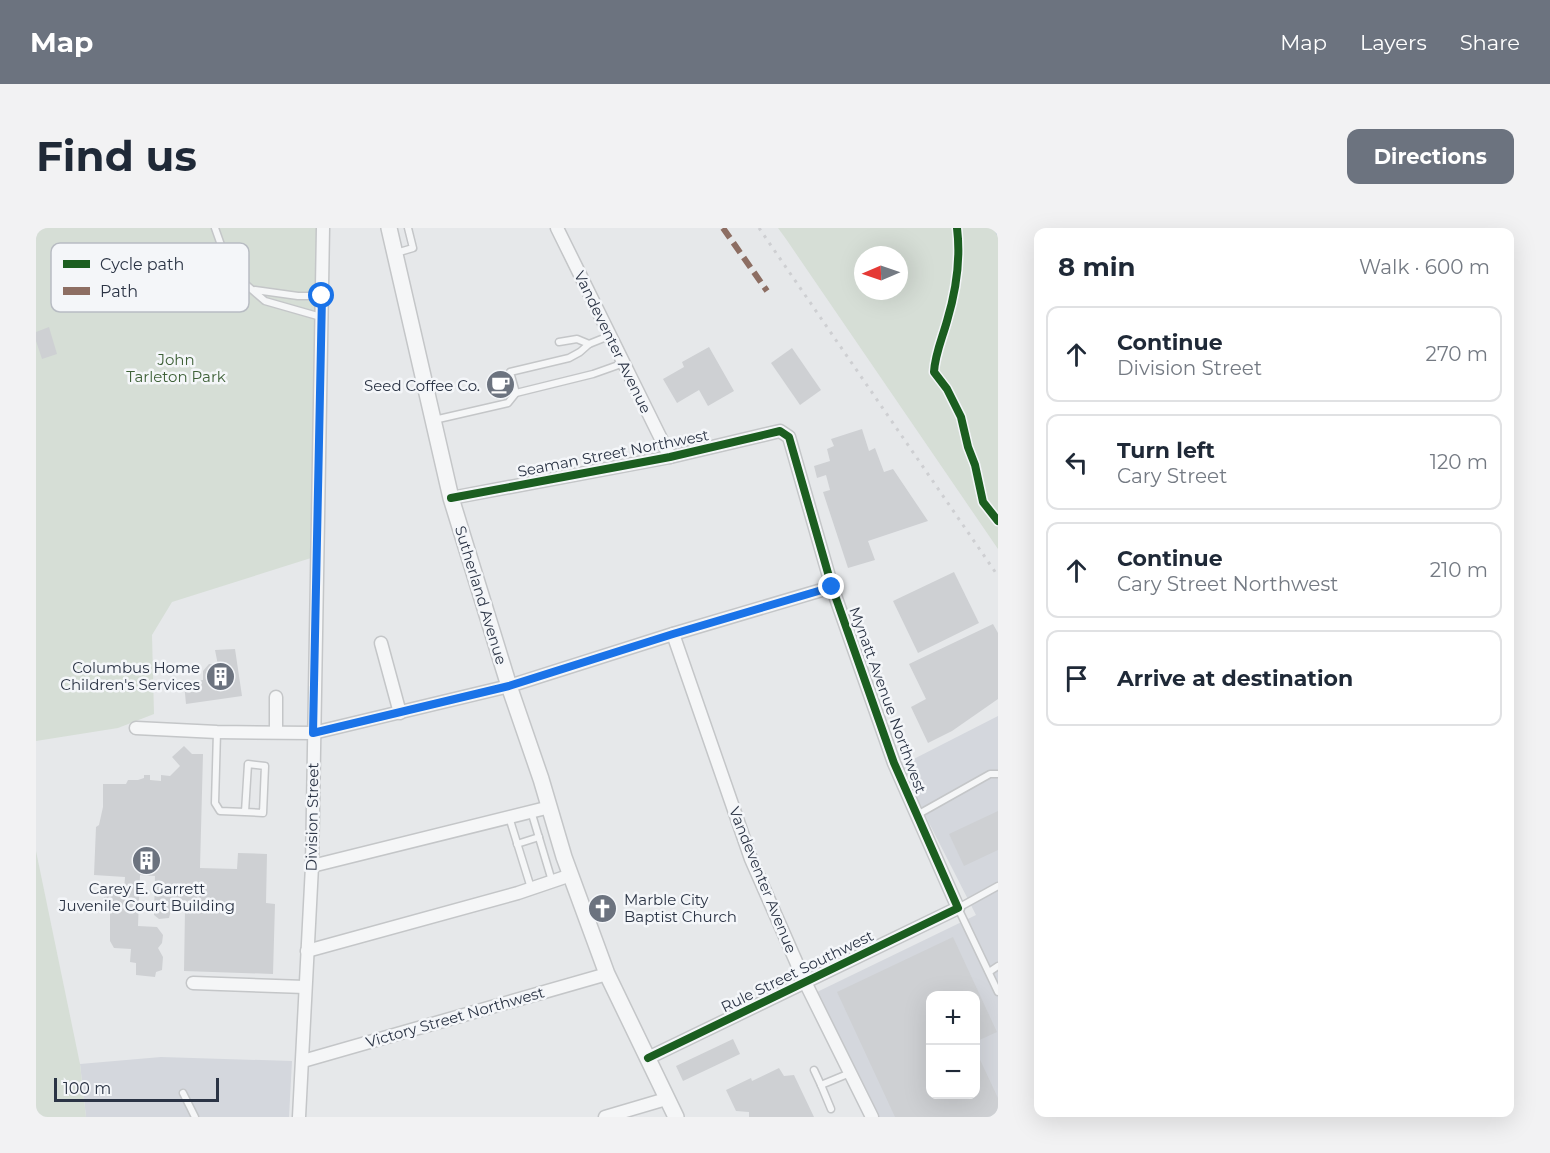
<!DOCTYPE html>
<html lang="en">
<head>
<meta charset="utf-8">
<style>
  body { margin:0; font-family:Montserrat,sans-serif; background:#f2f2f3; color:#1f2937 }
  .controls { position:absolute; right:18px; bottom:18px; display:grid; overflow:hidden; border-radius:12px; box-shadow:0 6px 24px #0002 }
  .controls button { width:54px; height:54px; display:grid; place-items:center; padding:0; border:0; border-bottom:2px solid #e0e1e3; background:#fff; color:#1f2937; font:30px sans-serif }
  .compass { position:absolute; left:818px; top:18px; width:54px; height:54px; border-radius:50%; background:#fff; box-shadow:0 6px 24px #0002; rotate:268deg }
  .scale { position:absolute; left:18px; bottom:15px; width:165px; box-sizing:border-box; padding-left:6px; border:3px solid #2b3445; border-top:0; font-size:16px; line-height:21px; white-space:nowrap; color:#2b3445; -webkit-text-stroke:4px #f4f6f9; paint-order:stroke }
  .stop { position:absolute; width:18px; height:18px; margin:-14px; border:4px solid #1a73e8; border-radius:50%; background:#fff }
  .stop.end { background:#1a73e8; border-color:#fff; box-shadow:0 2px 6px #0008 }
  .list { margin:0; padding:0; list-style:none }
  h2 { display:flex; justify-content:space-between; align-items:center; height:78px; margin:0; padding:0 24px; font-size:26px }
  h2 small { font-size:20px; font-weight:400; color:#747a83 }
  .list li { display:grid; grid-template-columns:39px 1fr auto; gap:18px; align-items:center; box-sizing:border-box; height:96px; margin:0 12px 12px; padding:0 12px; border:2px solid #e0e1e3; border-radius:12px }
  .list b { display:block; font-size:22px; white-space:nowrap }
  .list p { margin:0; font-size:20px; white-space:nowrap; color:#747a83 }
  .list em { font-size:20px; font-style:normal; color:#747a83 }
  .icon { flex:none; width:33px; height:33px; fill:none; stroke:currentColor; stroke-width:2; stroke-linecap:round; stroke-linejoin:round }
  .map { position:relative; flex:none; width:962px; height:889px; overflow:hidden; border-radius:12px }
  header { display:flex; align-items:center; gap:36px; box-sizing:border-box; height:84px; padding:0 30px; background:#6c737f; color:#fff }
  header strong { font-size:28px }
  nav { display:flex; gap:33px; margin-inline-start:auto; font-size:21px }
  .intro { display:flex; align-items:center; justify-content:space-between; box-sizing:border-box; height:144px; padding:0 36px }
  h1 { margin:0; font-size:42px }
  .button { padding:15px 27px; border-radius:12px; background:#6c737f; color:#fff; font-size:21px; font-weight:700 }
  main { display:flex; gap:36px; padding:0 36px }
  aside { flex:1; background:#fff; border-radius:12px; box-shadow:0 6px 24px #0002 }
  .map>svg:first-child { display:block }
  .built { fill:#d4d7dd; fill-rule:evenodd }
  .green { fill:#d6ded6; fill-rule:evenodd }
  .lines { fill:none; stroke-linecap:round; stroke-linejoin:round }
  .stream { stroke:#b4c4d5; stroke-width:3 }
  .building { fill:#ced0d3 }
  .service-casing { stroke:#c4c6c8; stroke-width:9 }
  .minor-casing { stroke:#c4c6c8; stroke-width:15 }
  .tertiary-casing { stroke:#c4c6c8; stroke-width:18 }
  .service { stroke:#f5f6f7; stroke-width:6 }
  .minor { stroke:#f5f6f7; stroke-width:12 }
  .tertiary { stroke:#f5f6f7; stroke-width:15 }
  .rail { stroke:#cecfd2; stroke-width:3; stroke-dasharray:3 6; stroke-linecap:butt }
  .quiet { stroke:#8d6e63; stroke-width:6; stroke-dasharray:12 6; stroke-linecap:butt }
  .cycleway-casing { stroke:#f4f6f9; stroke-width:11 }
  .cycleway { stroke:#1b5e20; stroke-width:8 }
  .route { stroke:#1a73e8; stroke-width:8 }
  .labels { text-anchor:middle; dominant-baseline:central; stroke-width:5; stroke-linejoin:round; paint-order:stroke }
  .street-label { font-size:15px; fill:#2b3445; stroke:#f4f6f9 }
  .park-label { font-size:15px; fill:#3f6138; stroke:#f4f6f9 }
  .poi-label { font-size:15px; fill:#2b3445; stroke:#f4f6f9; text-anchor:end }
  .key { fill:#f4f6f9; stroke:#b8bcc3; stroke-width:1.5 }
  .key-label { font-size:16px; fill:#2b3445 }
</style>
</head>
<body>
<header>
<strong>Map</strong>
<nav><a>Map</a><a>Layers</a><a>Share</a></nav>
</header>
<div class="intro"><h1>Find us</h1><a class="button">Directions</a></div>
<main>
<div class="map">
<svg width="962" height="889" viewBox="0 0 962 889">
  <rect width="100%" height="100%" fill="#e6e8ea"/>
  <g class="built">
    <path d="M 962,488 L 962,889 L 843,889 L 781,764 L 940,687 L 864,538 ZM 894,768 L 939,768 L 939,866 L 894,866 Z"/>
    <polygon points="125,829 256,833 253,889 50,889 44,836"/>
  </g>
  <g class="green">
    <polygon points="0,0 282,0 275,330 136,374 116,407 118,486 82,500 0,513"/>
    <path d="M 742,0 L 962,0 L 962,321 L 750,11 ZM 827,27 L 863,27 L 863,63 L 827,63 Z"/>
    <polygon points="0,623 44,836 50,889 0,889"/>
  </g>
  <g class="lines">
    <polyline class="stream" points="959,0 962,6"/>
  </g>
  <g class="building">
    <polygon points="13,99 21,126 6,131 0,113 0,104"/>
    <polygon points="673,119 698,163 672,178 663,162 641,175 627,151 648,139 646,134"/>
    <polygon points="756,120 785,162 764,177 735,135"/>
    <polygon points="826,201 833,223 839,220 848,244 857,241 892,293 832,313 839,332 812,340 787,264 794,262 790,247 781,250 778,238 794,233 791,221 798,218 795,211"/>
    <polygon points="918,344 943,395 882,425 857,373"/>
    <polygon points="957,396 962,405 962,471 916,503 892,515 875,479 890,471 873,436"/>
    <polygon points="199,421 206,468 150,476 148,455 167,452 167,443 173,436 182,437 179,422"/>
    <polygon points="148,518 156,526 167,526 164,640 201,641 202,625 231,626 230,675 239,676 237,746 148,743 149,682 135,682 133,690 123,691 118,687 119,648 104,647 102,698 121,699 127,707 126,715 122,720 127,729 126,742 120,744 119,749 100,747 100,735 94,734 95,721 78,720 74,713 74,683 68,683 68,669 76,664 88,664 89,649 58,647 60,599 63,597 67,579 67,556 90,556 92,552 102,552 108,550 108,547 114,547 114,552 125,553 125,547 134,548 144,538 136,529"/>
    <polygon points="962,583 962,622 928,638 913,606"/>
    <polygon points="917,709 961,804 939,814 939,768 894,768 894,866 939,866 939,821 962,870 962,889 859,889 801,764"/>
    <polygon points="697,811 704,826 647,853 640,838"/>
    <polygon points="743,840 748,848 758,847 778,889 713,889 713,884 700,883 690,862 715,850 716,853"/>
  </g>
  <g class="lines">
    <defs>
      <g id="service">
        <polyline points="179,0 191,34 207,54 229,73 285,89"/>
        <polyline points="360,25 377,20 372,0"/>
        <polyline points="219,62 262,68 286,68"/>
        <polyline points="573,108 553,116 544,124 533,130 474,144 480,165 557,146 588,135"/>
        <polyline points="523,114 541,111 553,116"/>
        <polyline points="398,192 472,175 480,165"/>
        <polyline points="181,504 179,575 184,583 209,584 212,536 229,538 227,585 209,584"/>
        <polyline points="495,583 516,653"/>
        <polyline points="881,587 954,546 962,546"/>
        <polyline points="473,589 495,660"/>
        <polyline points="481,616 503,609"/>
        <polyline points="962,658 922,680 962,764"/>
        <polyline points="953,744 962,738"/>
        <polyline points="778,842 785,857"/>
        <polyline points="147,865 159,889"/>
        <polyline points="795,881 785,857 814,845"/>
      </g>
      <g id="minor">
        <polyline points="521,0 634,229"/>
        <polyline points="415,270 634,229 744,203 753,209 796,359 858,535 922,680 612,830"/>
        <polyline points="637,406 715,631 769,754 836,889"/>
        <polyline points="345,415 364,485"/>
        <polyline points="240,469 240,504"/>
        <polyline points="100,500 181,504 277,505 473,458 637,406 796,359"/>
        <polyline points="276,638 514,579"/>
        <polyline points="271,723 482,665 535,647"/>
        <polyline points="157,755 269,759"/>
        <polyline points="267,833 571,746"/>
        <polyline points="263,889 276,638 287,0"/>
        <polyline points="569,889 630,871"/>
      </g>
      <polyline id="tertiary" points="353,0 415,270 473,458 505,551 528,629 571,746 640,889"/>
    </defs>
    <use href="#service" class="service-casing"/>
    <use href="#minor" class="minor-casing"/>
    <use href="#tertiary" class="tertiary-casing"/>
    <use href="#service" class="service"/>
    <use href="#minor" class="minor"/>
    <use href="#tertiary" class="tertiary"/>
    <polyline class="rail" points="723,0 962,348"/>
    <polyline class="quiet" points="687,0 731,63"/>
    <defs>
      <g id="cycleway">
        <path d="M 921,0 C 925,32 920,63 911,93 C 906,111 899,126 898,144 L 911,161 L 925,189 L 932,219 L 939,237 L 947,274 L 962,293"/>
        <polyline points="415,270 634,229 744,203 753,209 796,359 858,535 922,680 612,830"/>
      </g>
    </defs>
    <use href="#cycleway" class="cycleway-casing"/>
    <use href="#cycleway" class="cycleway"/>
  </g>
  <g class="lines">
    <polyline class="route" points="286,68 277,505 473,458 637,406 796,359"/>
  </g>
  <defs>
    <symbol id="cafe-disc" viewBox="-11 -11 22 22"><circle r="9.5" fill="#6c737f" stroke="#f4f6f9"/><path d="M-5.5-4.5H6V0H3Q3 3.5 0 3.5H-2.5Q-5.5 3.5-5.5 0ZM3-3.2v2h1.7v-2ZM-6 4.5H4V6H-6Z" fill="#fff"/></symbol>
    <symbol id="building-disc" viewBox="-11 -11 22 22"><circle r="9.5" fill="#6c737f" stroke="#f4f6f9"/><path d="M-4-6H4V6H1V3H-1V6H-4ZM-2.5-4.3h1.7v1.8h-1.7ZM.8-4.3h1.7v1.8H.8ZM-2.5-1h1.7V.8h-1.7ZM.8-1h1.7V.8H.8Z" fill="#fff"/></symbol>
    <symbol id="church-disc" viewBox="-11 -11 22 22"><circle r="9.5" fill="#6c737f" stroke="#f4f6f9"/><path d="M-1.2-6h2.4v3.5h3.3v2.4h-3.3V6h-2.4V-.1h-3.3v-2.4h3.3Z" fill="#fff"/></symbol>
  </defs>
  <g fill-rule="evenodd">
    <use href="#cafe-disc" x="448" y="140" width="33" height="33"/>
    <use href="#building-disc" x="168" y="432" width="33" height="33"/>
    <use href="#building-disc" x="94" y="616" width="33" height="33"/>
    <use href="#church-disc" x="550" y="664" width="33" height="33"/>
  </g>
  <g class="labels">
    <g class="street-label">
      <text transform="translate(577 114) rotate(64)">Vandeventer Avenue</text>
      <text transform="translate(577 225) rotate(-11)">Seaman Street Northwest</text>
      <text transform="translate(445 367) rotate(73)">Sutherland Avenue</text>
      <text transform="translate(852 472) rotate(70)">Mynatt Avenue Northwest</text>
      <text transform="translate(276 589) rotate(-89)">Division Street</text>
      <text transform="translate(727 652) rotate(68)">Vandeventer Avenue</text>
      <text transform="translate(761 743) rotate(-26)">Rule Street Southwest</text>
      <text transform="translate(419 789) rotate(-16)">Victory Street Northwest</text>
    </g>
    <g class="park-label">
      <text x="140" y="131">John<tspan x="140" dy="17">Tarleton Park</tspan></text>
    </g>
    <g class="poi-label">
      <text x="444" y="157">Seed Coffee Co.</text>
      <text x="164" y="439">Columbus Home<tspan x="164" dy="17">Children's Services</tspan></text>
      <text x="111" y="660" text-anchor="middle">Carey E. Garrett<tspan x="111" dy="17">Juvenile Court Building</tspan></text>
      <text x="588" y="671" text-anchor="start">Marble City<tspan x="588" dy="17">Baptist Church</tspan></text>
    </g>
  </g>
  <rect x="15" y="15" width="198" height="69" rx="9" class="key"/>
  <rect x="27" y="32" width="27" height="8" fill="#1b5e20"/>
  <rect x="27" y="59" width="27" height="8" fill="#8d6e63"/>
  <g class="key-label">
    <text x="64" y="42">Cycle path</text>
    <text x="64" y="69">Path</text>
  </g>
</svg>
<div class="controls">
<button>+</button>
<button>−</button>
</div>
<svg class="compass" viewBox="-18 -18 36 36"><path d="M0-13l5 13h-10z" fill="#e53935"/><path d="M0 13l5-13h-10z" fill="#747a83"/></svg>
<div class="scale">100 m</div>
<div class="stop" style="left:286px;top:68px"></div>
<div class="stop end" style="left:796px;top:359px"></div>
</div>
<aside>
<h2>8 min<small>Walk · 600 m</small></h2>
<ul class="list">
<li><svg class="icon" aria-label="ahead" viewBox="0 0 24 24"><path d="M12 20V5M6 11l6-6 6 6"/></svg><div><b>Continue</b><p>Division Street</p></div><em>270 m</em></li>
<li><svg class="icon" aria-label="left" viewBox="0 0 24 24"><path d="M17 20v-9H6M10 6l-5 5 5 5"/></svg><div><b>Turn left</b><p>Cary Street</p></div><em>120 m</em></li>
<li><svg class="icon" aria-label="ahead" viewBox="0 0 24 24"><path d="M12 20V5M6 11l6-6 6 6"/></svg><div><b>Continue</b><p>Cary Street Northwest</p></div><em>210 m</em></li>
<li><svg class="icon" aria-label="arrive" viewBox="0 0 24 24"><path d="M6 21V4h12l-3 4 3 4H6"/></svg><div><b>Arrive at destination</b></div></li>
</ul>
</aside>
</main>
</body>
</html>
